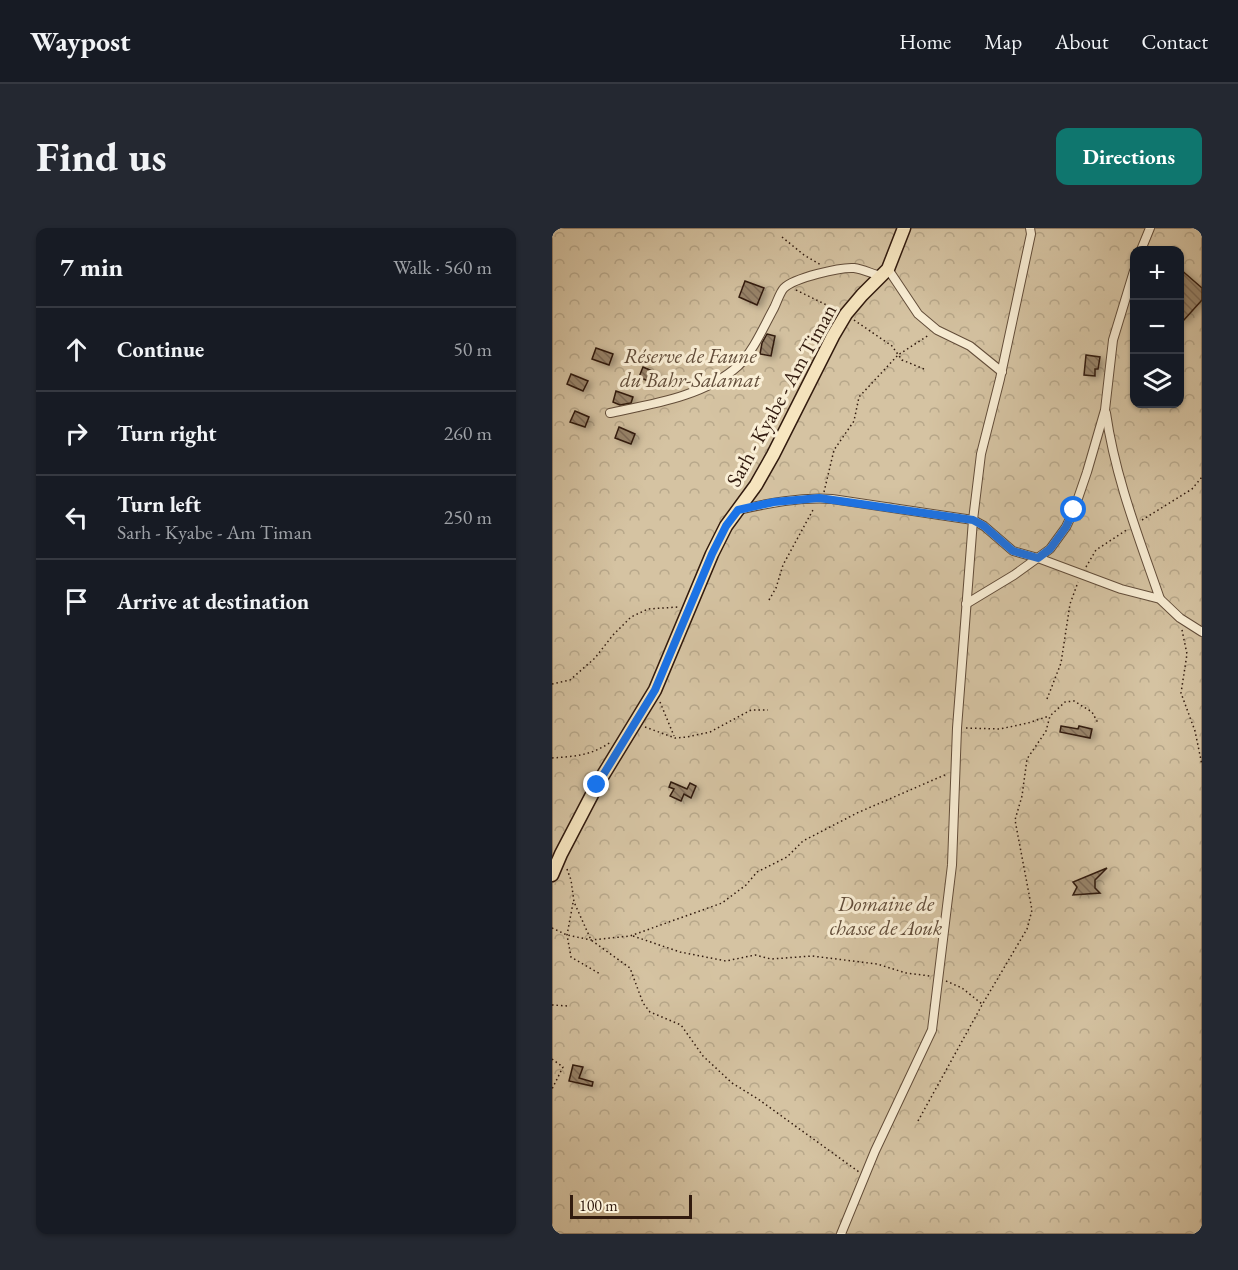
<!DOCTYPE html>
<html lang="en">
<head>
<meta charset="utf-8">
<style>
  body { margin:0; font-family:"EB Garamond",serif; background:#242831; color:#f1f3f6 }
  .controls { position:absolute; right:18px; top:18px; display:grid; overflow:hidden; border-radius:12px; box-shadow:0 2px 4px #0004 }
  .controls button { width:54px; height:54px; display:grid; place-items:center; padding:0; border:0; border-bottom:2px solid #363941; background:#171b24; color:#f1f3f6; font:30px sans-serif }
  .scale { position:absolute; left:18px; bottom:15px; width:122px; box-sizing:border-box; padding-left:6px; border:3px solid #311a0e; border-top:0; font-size:16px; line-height:21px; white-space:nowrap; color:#311a0e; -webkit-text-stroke:4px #faefd6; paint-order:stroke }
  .stop { position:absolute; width:18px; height:18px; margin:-14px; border:4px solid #1a73e8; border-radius:50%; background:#fff }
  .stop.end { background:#1a73e8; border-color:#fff; box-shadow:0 2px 6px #0008 }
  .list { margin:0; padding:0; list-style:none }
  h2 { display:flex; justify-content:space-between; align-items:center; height:78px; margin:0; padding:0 24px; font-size:26px }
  h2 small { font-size:20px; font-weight:400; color:#9ea1a6 }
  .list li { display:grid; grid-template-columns:39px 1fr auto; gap:18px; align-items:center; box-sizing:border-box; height:84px; padding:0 24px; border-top:2px solid #363941 }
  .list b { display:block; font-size:22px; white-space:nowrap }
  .list p { margin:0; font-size:20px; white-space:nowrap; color:#9ea1a6 }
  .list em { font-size:20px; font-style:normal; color:#9ea1a6 }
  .icon { flex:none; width:33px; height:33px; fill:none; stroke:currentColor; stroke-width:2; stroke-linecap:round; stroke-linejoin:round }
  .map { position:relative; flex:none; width:650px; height:1006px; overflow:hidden; border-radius:12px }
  header { display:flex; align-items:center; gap:36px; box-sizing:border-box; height:84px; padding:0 30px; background:#171b24; border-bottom:2px solid #363941 }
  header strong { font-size:28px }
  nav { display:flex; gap:33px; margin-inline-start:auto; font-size:21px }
  .intro { display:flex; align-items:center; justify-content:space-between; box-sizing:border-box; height:144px; padding:0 36px }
  h1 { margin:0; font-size:42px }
  .button { padding:15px 27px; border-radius:12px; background:#0f766e; color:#fff; font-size:21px; font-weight:700 }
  main { display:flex; gap:36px; padding:0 36px }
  aside { flex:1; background:#171b24; border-radius:12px; box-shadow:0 2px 4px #0004 }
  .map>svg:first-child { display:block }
  .park { fill:url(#park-crowns); stroke:#836e58; stroke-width:1.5; fill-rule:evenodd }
  .building { fill:url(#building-back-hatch); stroke:#311a0e; stroke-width:1.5; filter:url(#shadow) }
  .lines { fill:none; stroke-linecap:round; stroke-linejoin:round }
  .minor-casing { stroke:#624d3a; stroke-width:10 }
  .primary-casing { stroke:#311a0e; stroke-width:15 }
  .path { stroke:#311a0e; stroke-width:1.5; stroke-dasharray:1.5 3; stroke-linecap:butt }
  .minor { stroke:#faefd6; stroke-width:8 }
  .primary { stroke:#f7e6c0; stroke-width:12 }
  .route { stroke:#1a73e8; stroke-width:8 }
  .labels { text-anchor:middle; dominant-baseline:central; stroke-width:6; stroke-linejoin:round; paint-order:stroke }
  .park-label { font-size:21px; font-style:italic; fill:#624d3a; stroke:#faefd6 }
  .street-label { font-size:21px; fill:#311a0e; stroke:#faefd6 }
</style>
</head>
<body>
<header>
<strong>Waypost</strong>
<nav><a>Home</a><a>Map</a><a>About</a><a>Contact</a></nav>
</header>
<div class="intro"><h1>Find us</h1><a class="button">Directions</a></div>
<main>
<aside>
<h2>7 min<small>Walk · 560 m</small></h2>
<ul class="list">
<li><svg class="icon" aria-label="ahead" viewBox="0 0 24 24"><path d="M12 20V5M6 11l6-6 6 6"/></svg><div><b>Continue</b></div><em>50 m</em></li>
<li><svg class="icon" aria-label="right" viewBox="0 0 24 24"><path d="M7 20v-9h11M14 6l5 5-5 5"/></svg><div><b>Turn right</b></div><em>260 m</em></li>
<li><svg class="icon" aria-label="left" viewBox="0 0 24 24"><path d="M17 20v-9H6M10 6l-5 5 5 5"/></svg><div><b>Turn left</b><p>Sarh - Kyabe - Am Timan</p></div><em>250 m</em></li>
<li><svg class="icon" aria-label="arrive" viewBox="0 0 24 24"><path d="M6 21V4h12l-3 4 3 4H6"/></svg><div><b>Arrive at destination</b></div></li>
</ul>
</aside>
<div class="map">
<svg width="650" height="1006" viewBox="0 0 650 1006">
  <defs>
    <pattern id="park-crowns" width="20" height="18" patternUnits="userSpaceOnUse" patternTransform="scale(1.5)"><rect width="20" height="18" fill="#d5c3a2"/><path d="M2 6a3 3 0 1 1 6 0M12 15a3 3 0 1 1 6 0" fill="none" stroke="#b7a78a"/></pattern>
    <pattern id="building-back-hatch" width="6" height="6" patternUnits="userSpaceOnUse" patternTransform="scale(1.5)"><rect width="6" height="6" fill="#98846b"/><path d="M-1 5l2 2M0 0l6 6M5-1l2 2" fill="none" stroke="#7d6b56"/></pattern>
    <filter id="shadow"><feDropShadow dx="4" dy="2.5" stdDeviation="3" flood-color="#0004"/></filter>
  </defs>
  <rect width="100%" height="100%" fill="#f7e6c0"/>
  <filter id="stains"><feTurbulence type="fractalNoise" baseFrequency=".00333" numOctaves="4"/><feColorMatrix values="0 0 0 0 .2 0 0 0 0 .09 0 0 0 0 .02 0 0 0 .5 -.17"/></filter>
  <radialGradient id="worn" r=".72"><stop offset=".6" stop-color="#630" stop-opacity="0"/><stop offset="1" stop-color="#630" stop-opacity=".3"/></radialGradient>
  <path class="park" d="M 0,0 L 650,0 L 650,1006 L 0,1006 ZM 582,22 L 628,22 L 628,176 L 582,176 Z"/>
  <g class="building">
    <polygon points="627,40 650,60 650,72 631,93 627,90"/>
    <polygon points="193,53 212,60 205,77 187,69"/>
    <polygon points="215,106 223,108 219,128 208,126 210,115"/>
    <polygon points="44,120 61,126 57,137 40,131"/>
    <polygon points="534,127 548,129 546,141 543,141 543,148 532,147"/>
    <polygon points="91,139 107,146 103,156 87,149"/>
    <polygon points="19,146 36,153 31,163 15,156"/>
    <polygon points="64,163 81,169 79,175 68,177 61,174"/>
    <polygon points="23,183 37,189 33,199 18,194"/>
    <polygon points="67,199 83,206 79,216 63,210"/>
    <polygon points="509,498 526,501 527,498 540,501 538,510 508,504"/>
    <polygon points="119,554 135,561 138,555 144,558 139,570 132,566 129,573 118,568 122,561 117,559"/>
    <polygon points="555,640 543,652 543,660 548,665 521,667 525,659 521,654"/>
    <polygon points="21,837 31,839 27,850 41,854 40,858 17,853"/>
  </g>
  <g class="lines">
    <defs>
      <g id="minor">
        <polyline points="589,22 598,0"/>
        <polyline points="336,41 366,86 385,102 418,118 450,144"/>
        <path d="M 58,185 C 100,176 153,168 186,138 C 201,124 212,98 222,80 C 225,74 228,64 232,60 C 242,50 288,39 302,40 C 311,41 320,46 329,48"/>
        <path d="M 554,185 C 563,249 587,310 608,371"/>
        <path d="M 186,282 C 217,275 248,269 280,271 L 421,292 L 432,298 L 461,323 L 486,330 L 569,361 L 608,371 L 628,390 L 650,404"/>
        <polyline points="414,376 462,347 498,321 514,299 522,282 535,244 553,182 561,112 582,43"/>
        <polyline points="289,1006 323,923 380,802 400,637 405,500 421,292 429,226 448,151 479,6 478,0"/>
      </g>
      <polyline id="primary" points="0,647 9,626 45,557 103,462 160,326 174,298 204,257 221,227 281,108 294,86 310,67 336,41 352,0"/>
    </defs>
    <use href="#minor" class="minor-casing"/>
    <use href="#primary" class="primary-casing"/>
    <g class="path">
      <polyline points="230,9 252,27 269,37"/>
      <polyline points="244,62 285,82"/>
      <polyline points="302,92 340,118 350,132 372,141"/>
      <polyline points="272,264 282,222 302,193 307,169 346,127 377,107"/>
      <polyline points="590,292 640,261 650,249"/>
      <polyline points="534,339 544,322 576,301"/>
      <polyline points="217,372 224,360 231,337 262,280"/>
      <polyline points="630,402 635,426 629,465 643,503 650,537"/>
      <polyline points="0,456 18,452 43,430 61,407 79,389 96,381 126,379"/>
      <polyline points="495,471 509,435 518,376 526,354"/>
      <polyline points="108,474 122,508"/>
      <polyline points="93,499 123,510 135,509 158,504 199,482 216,482"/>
      <polyline points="414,500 448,501 476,495 497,488"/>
      <path d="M 0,530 C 24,528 38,528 59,514"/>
      <polyline points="15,641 19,652 22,674 39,712 78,740 91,775 98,784 129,797 151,828 180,855 206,871 307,944"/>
      <polyline points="21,675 15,707 19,729 48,746"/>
      <polyline points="0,700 15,707 39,712 78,708 170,675 194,657 205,644 235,629 251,613 305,585 395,546"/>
      <polyline points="81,708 128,724 174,733 203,727 219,731 260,728 325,736 354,745 378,748"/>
      <polyline points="394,753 410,760 430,776"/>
      <polyline points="0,777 16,778"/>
      <polyline points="0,831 11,839 0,861"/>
      <polyline points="366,893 430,777 475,701 480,682 463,592 470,568 475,531 494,503 498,488 513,474 522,473 540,484 546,495"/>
    </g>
    <use href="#minor" class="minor"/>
    <use href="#primary" class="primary"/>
  </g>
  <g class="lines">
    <polyline class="route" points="45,557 103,462 160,326 174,298 186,282 222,274 267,270 421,292 432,298 461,323 486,330 498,321 514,299 522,282"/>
  </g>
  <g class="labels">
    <g class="park-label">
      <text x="138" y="127">Réserve de Faune<tspan x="138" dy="24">du Bahr-Salamat</tspan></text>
      <text x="334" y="675">Domaine de<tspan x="334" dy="24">chasse de Aouk</tspan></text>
    </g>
    <g class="street-label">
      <text transform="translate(229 167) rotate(-61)">Sarh - Kyabe - Am Timan</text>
    </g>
  </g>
  <rect width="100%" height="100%" filter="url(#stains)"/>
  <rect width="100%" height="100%" fill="url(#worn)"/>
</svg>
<div class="controls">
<button>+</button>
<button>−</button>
<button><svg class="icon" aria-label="layers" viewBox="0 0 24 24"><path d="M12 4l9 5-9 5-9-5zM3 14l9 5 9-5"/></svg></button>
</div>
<div class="scale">100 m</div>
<div class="stop" style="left:522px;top:282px"></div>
<div class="stop end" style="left:45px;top:557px"></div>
</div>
</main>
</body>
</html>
